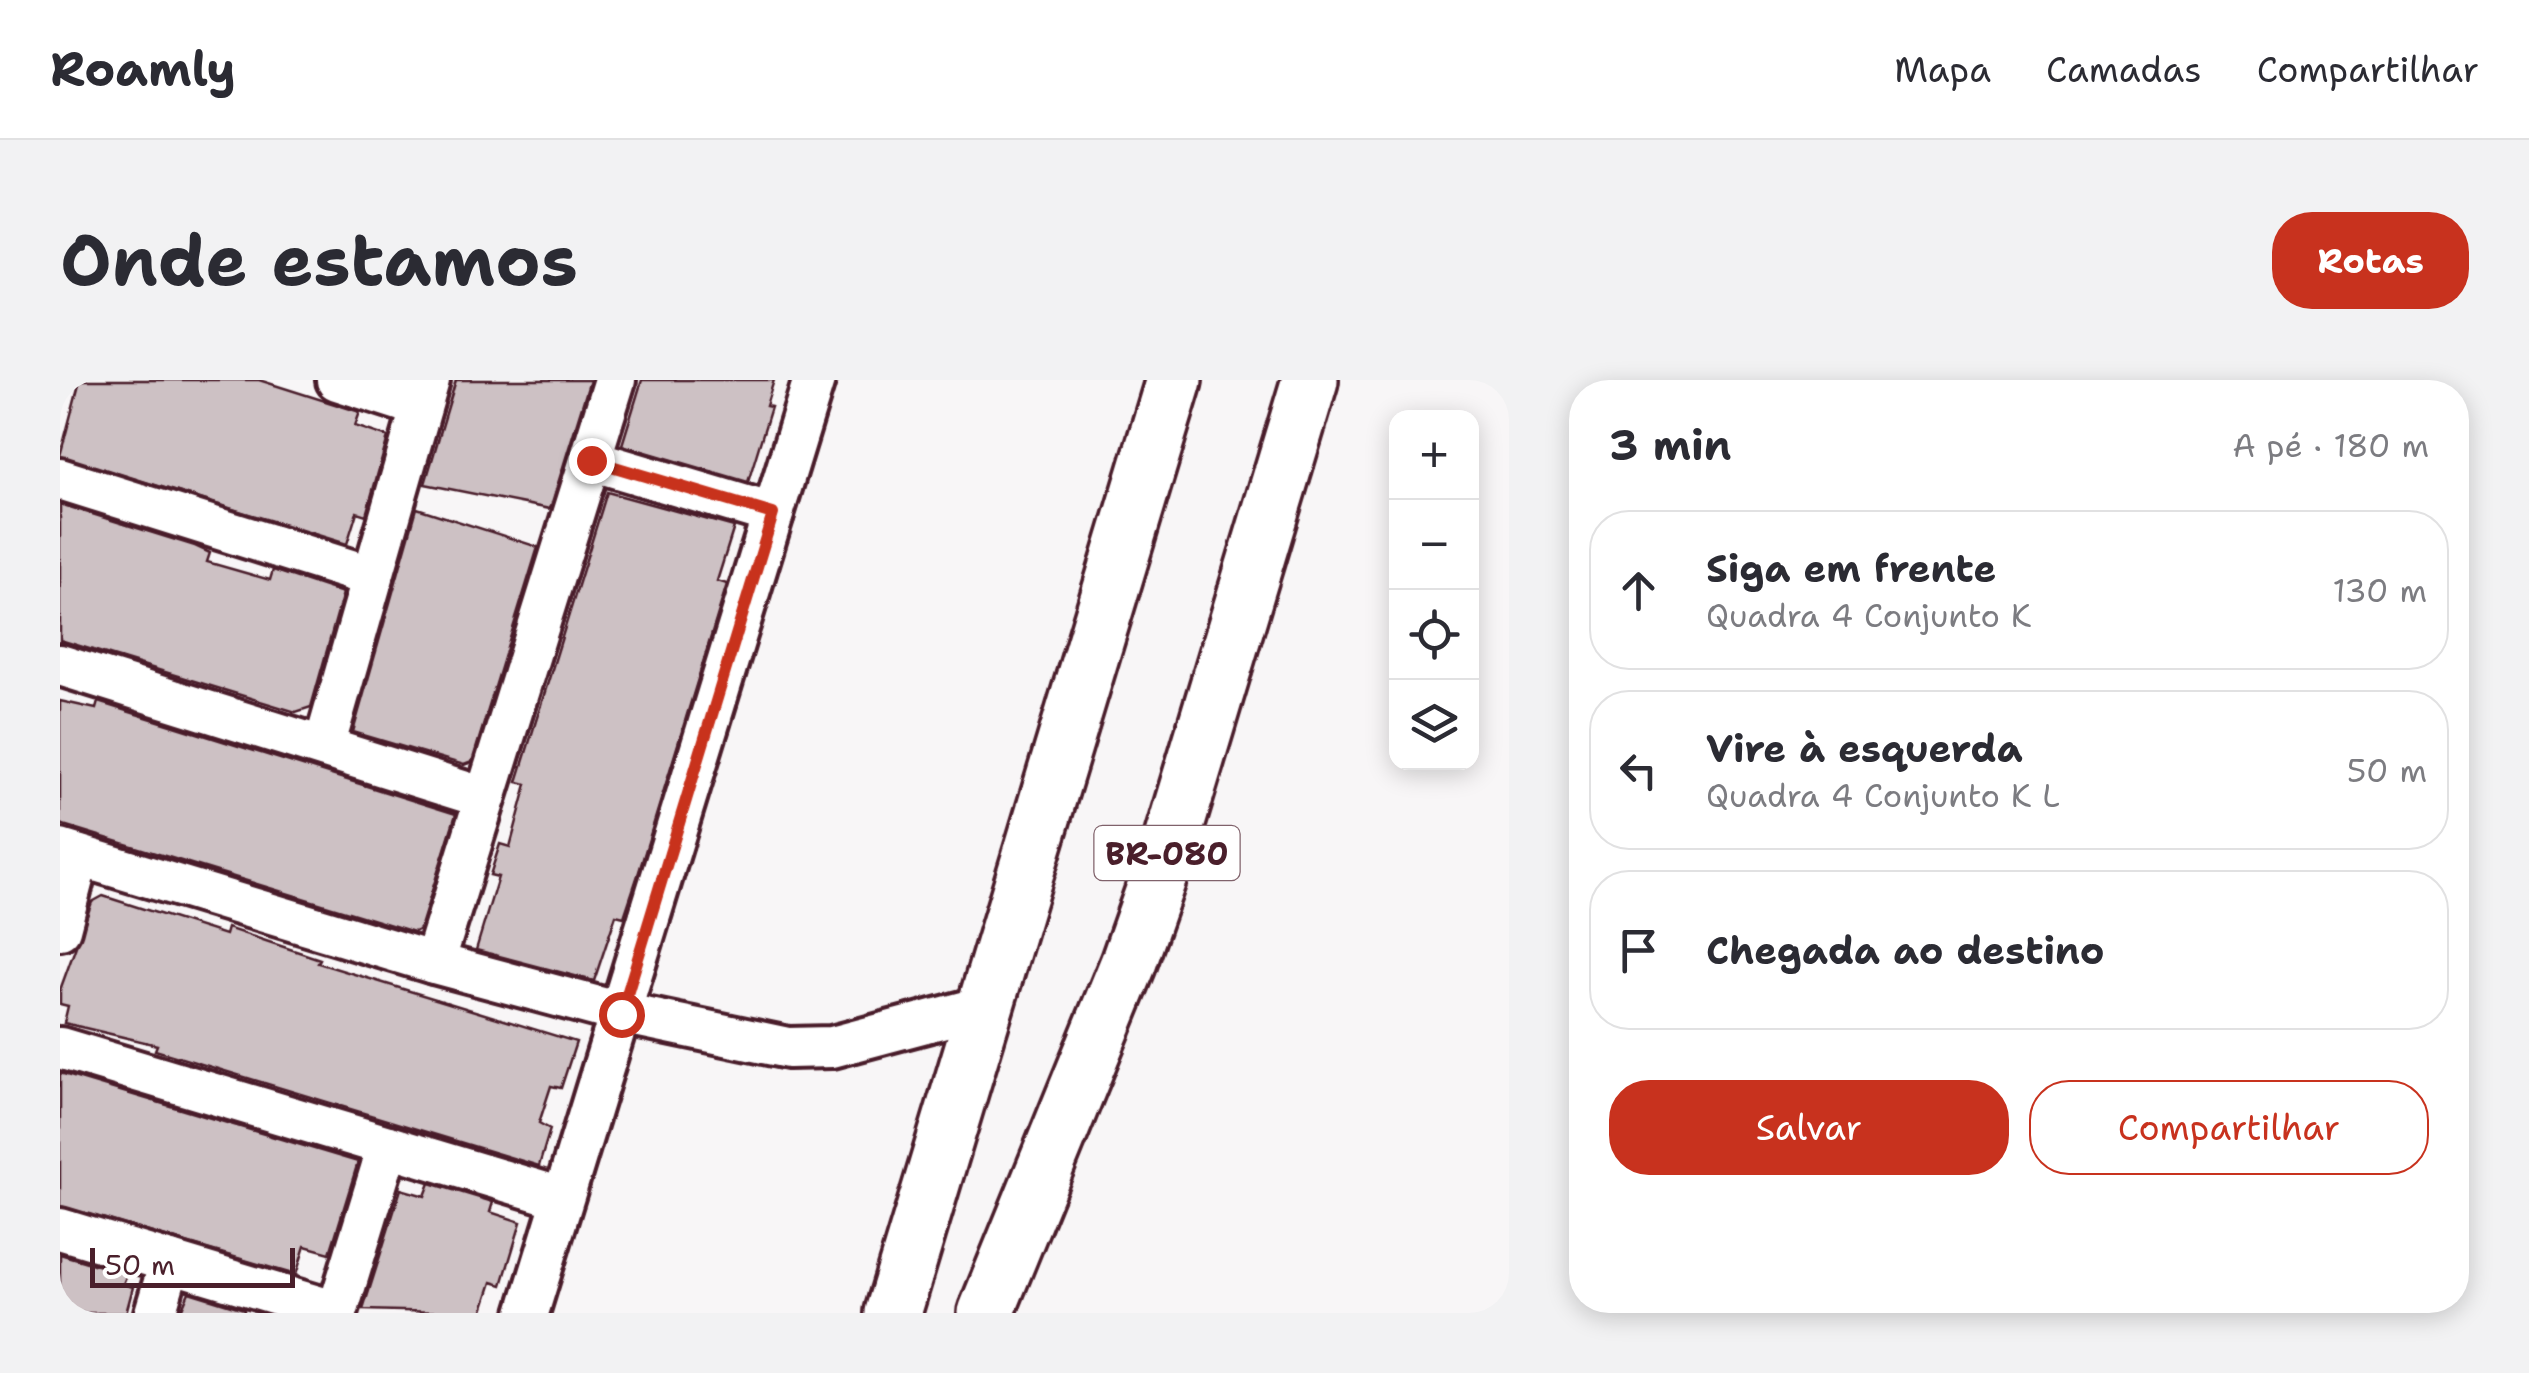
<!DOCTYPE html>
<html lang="pt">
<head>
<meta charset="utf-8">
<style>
  body { margin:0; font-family:"Shantell Sans",sans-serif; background:#f2f2f3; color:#2b2b33 }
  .controls { position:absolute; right:30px; top:30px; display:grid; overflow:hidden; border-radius:20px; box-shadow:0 5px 25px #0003 }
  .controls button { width:90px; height:90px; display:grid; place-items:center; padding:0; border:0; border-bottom:2px solid #e1e1e2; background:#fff; color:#2b2b33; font:50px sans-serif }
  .scale { position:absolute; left:30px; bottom:25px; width:205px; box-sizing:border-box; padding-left:10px; border:5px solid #4a1f2b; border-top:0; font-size:28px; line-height:35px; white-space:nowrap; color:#4a1f2b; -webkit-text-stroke:8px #fff; paint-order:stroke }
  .stop { position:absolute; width:30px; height:30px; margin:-22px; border:8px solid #c8321e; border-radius:50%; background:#fff }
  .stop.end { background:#c8321e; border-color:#fff; box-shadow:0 2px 10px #0008 }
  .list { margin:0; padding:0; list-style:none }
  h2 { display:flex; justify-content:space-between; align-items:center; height:130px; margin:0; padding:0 40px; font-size:42px }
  h2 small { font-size:32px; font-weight:400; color:#7c7c81 }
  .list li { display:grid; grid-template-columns:65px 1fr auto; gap:30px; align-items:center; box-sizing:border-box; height:160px; margin:0 20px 20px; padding:0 20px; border:2px solid #e1e1e2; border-radius:40px }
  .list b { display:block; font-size:38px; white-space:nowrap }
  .list p { margin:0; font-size:32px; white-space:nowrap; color:#7c7c81 }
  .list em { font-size:32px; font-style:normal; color:#7c7c81 }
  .actions { display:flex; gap:20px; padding:30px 40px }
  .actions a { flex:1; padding:22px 0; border:2px solid #c8321e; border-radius:40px; text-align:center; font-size:35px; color:#c8321e }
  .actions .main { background:#c8321e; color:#fff }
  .icon { flex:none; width:55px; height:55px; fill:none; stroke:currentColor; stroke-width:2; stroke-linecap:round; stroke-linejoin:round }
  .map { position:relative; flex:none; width:1449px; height:933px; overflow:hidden; border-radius:40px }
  header { display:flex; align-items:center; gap:60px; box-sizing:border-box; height:140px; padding:0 50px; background:#fff; border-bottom:2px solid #e1e1e2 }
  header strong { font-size:48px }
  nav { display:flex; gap:55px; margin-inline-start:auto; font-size:35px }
  .intro { display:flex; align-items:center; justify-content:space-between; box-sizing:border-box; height:240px; padding:0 60px }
  h1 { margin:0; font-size:70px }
  .button { padding:25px 45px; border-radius:40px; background:#c8321e; color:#fff; font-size:35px; font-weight:700 }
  main { display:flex; gap:60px; padding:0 60px }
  aside { flex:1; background:#fff; border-radius:40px; box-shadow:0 5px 25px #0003 }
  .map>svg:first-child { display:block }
  .building { fill:#cdc1c4; stroke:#4a1f2b; stroke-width:2.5 }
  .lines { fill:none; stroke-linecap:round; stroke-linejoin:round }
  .minor-casing { stroke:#4a1f2b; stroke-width:48 }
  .highway-casing { stroke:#4a1f2b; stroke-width:62 }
  .minor { stroke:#fff; stroke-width:40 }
  .highway { stroke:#fff; stroke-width:55 }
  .route { stroke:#c8321e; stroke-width:12 }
  .labels { text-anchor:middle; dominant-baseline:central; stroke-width:10; stroke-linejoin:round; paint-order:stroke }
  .shield { fill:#fff; stroke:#80626b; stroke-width:2.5 }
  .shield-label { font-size:32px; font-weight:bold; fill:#4a1f2b }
</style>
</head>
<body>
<header>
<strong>Roamly</strong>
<nav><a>Mapa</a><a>Camadas</a><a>Compartilhar</a></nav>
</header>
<div class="intro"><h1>Onde estamos</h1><a class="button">Rotas</a></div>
<main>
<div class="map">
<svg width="1449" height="933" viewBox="0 0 1449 933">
  <rect width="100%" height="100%" fill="#f8f6f7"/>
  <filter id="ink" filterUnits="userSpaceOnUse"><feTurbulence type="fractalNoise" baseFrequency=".01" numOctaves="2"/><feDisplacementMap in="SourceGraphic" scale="20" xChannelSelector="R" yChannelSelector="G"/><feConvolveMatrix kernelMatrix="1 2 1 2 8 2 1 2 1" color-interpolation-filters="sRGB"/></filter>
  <g filter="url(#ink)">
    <g class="building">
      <polygon points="20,0 199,0 300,32 295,46 328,57 306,135 297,132 287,164 0,76"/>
      <polygon points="396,0 530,0 490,129 365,104"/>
      <polygon points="582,0 714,0 706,26 711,27 688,102 562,65"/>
      <polygon points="547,112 674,147 657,201 667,204 577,498 564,537 556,535 534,601 416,570 438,497 430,495 440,464 450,467 467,404 457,402"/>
      <polygon points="0,124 135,166 150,173 147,182 210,200 213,190 283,213 251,327 236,332 0,260"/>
      <polygon points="357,128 478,167 412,382 404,385 293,352"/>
      <polygon points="0,321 36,329 38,322 396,434 360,549 354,552 0,444"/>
      <polygon points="43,516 165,555 167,548 260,579 258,583 516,662 501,708 491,706 479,743 490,749 479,786 95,670 97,665 4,643 8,626 0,624 0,610 32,522"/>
      <polygon points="0,693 298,782 270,873 245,866 236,895 0,826"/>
      <polygon points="370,803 433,822 430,832 461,842 442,905 432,902 422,933 303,930 341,809 365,816"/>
      <polygon points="0,874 67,894 63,904 73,907 66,933 0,933"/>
      <polygon points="129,912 184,929 184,933 120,933"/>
    </g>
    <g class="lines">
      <defs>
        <g id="minor">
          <polyline points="277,0 361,27"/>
          <polyline points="531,80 713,134"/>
          <polyline points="0,99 313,197"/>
          <polyline points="0,285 425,418"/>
          <polyline points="264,367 369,0"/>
          <polyline points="0,470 374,583 561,633 728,668 772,667 926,626"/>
          <polyline points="0,549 19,476"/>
          <polyline points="374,583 555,0"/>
          <polyline points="0,668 502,818"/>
          <polyline points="0,849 277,932"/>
          <polyline points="95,933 110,882"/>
          <polyline points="277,933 328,766"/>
          <polyline points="468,933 754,0"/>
        </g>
        <g id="highway">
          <polyline points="833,933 1114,0"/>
          <polyline points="926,933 1068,584 1113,456 1250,0"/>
        </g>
      </defs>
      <use href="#minor" class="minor-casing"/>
      <use href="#highway" class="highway-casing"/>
      <use href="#minor" class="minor"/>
      <use href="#highway" class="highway"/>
    </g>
  </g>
  <g class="lines" filter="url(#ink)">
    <polyline class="route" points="531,80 713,134 561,634"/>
  </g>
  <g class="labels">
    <rect class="shield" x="1034.5" y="446" width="145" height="54" rx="8"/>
    <g class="shield-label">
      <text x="1107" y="473">BR-080</text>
    </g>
  </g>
</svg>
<div class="controls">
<button>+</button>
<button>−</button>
<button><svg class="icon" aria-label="locate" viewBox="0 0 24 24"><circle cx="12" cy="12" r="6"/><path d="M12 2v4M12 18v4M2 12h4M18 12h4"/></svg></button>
<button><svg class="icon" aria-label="layers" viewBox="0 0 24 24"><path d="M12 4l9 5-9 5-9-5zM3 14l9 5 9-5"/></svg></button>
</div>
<div class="scale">50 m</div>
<div class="stop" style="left:561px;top:634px"></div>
<div class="stop end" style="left:531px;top:80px"></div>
</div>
<aside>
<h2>3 min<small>A pé · 180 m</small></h2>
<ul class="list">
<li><svg class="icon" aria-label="ahead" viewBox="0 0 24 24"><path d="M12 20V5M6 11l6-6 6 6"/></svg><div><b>Siga em frente</b><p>Quadra 4 Conjunto K</p></div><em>130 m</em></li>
<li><svg class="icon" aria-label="left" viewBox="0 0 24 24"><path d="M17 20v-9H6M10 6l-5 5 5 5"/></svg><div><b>Vire à esquerda</b><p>Quadra 4 Conjunto K L</p></div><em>50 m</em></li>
<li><svg class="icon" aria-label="arrive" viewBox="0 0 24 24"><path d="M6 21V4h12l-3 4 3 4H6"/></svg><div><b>Chegada ao destino</b></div></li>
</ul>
<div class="actions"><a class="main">Salvar</a><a>Compartilhar</a></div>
</aside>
</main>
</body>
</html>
